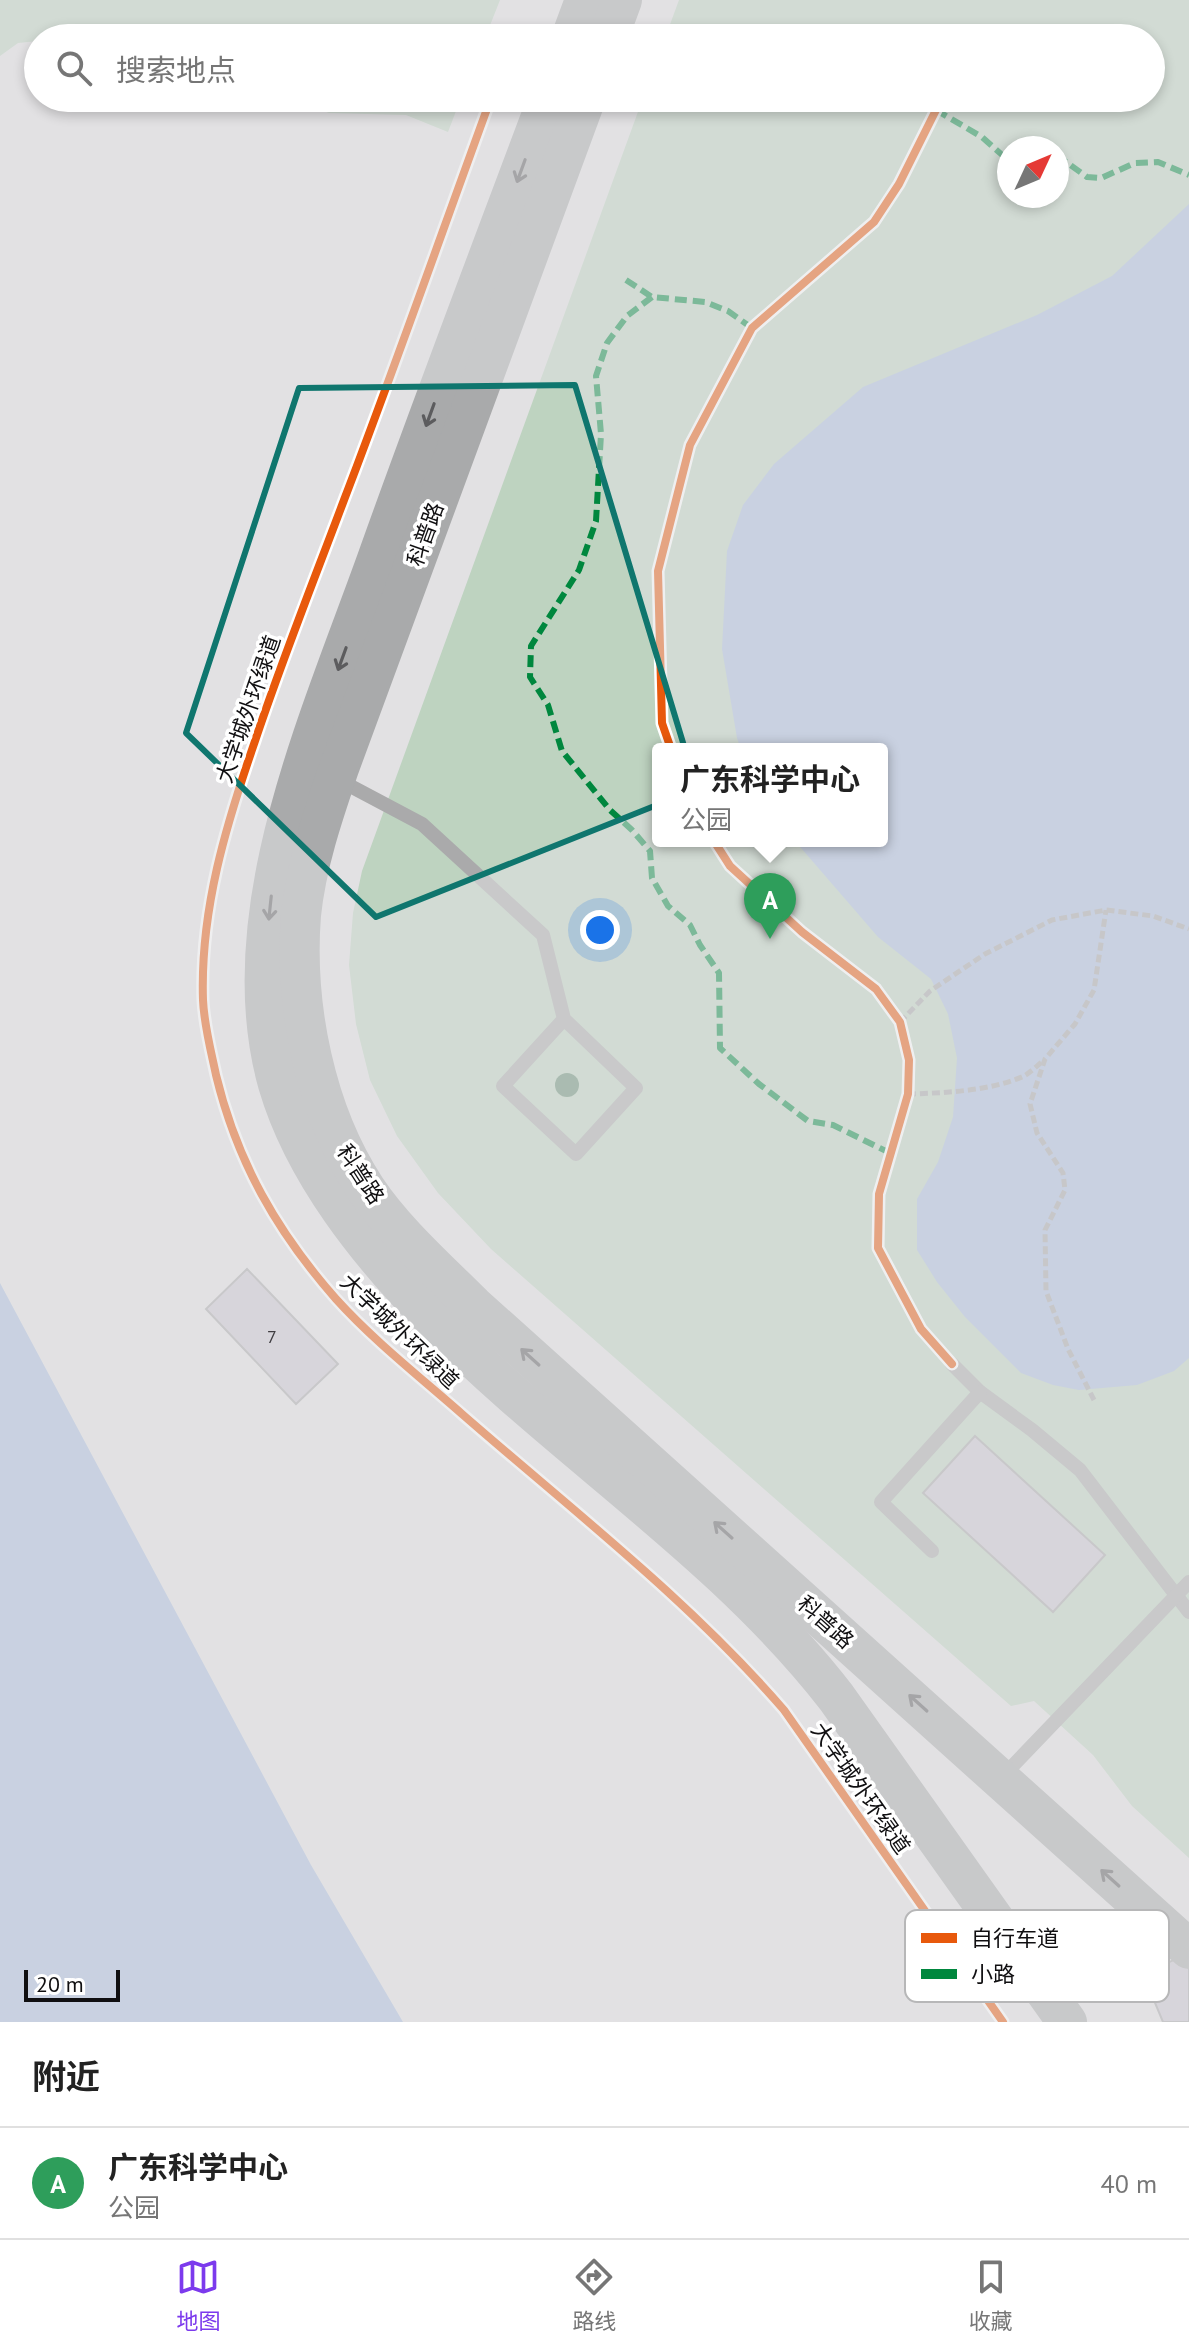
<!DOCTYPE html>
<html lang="zh">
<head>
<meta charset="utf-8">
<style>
  body { margin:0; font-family:"PT Sans","Noto Sans SC",sans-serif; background:#f6f6f6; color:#222 }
  .compass { position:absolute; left:997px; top:136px; width:72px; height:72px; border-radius:50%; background:#fff; box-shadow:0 4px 12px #0003; rotate:46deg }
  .scale { position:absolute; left:24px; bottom:20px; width:96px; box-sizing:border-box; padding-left:8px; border:4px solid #100f11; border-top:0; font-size:22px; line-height:28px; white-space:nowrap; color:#100f11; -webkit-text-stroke:6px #fff; paint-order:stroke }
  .you { position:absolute; left:600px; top:930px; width:28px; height:28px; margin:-20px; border:6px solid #fff; border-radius:50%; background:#1a73e8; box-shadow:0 0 0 12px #1a73e833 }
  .badge { display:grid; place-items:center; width:52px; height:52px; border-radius:50%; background:#7c3aed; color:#fff; font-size:26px; font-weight:700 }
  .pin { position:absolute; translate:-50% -66px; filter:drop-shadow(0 2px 4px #0008) }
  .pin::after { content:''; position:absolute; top:42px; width:28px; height:24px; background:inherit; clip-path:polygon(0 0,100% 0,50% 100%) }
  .popup { position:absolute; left:652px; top:743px; width:236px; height:104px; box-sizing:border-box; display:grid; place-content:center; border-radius:8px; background:#fff; filter:drop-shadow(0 2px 6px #0005); font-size:26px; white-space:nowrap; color:#767676 }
  .popup b { font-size:30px; color:#222 }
  .popup::after { content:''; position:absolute; left:50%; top:100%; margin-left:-16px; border:16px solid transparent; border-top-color:#fff }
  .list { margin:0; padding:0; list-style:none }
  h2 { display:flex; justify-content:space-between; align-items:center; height:104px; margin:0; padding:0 32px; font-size:34px }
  h2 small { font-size:26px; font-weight:400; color:#767676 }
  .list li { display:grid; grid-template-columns:52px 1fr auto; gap:24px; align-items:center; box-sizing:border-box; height:112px; padding:0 32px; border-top:2px solid #e0e0e0 }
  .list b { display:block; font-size:30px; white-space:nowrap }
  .list p { margin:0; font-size:26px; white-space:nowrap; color:#767676 }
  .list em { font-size:26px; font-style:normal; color:#767676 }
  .icon { flex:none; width:44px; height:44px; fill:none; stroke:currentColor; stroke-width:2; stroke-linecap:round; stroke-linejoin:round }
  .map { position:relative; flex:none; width:1189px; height:2022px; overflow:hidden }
  .search { position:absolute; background:#fff; box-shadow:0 4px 12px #0003; left:24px; right:24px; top:24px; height:88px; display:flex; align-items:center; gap:20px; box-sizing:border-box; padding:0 28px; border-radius:44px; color:#767676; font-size:30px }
  .sheet { height:216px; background:#fff }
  nav { display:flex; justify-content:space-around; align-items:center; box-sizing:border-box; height:112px; border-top:2px solid #e0e0e0; background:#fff; font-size:22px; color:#767676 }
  nav a { display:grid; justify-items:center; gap:4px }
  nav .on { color:#7c3aed }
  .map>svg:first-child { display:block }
  .park { fill:#bed3c0; fill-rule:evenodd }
  .water { fill:#abbdde }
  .building { fill:#cbc6d0; stroke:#a9a8aa; stroke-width:2 }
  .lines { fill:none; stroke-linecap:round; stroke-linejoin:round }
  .path { stroke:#a7a7a8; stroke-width:5; stroke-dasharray:8 4; stroke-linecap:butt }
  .lane { stroke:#aaaaab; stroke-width:14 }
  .secondary { stroke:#a9aaab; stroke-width:40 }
  .quiet { stroke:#00873e; stroke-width:6; stroke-dasharray:12 6; stroke-linecap:butt }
  .cycleway-casing { stroke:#fff; stroke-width:13 }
  .cycleway { stroke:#e8590c; stroke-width:8 }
  .tree { fill:#668d73 }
  .oneway { stroke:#5c5c5e }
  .marked { fill:none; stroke:#0f766e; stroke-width:6; stroke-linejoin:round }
  .labels { text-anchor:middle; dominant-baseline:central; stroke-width:7; stroke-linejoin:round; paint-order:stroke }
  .number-label { font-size:18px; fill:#3f3d41 }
  .street-label { font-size:22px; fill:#100f11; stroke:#fff }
  .key { fill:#fff; stroke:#b7b7b8; stroke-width:2 }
  .key-label { font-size:22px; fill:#100f11 }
</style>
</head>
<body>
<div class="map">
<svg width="1189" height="2022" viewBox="0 0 1189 2022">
  <rect width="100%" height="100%" fill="#e2e1e3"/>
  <g class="park">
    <polygon points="0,0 500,0 485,38 38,38 38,41 18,43 0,56"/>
    <path d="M 679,0 L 1189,0 L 1189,1858 L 1132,1806 L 1093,1755 L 1034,1701 L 1011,1706 L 491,1249 L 438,1193 L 397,1136 L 370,1080 L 356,1024 L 349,965 L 353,913 L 362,871 L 643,98 L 1151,98 L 1151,38 L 665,38 ZM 1009,148 L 1057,148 L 1057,196 L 1009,196 ZM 658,749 L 882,749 L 882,841 L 658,841 Z"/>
    <polygon points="289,98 461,98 448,132 406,115 329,113"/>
  </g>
  <g class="water">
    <polygon points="1189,204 1189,1358 1174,1371 1137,1385 1079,1390 1053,1385 1021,1373 965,1317 937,1282 917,1250 917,1199 938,1162 953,1117 957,1058 948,1014 931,979 878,937 795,841 882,841 882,749 741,749 737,738 722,649 727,551 743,505 774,464 863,387 1037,315 1112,276"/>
    <polygon points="0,1283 311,1865 403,2022 0,2022"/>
  </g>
  <g class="building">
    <polygon points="247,1269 338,1364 296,1404 206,1309"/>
    <polygon points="975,1436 1105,1555 1053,1612 923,1493"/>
    <polygon points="1189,1953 1189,2022 1163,2022 1143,1974"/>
  </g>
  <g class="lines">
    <g class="path">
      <polyline points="900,1022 930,991 985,954 1052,920 1106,910 1153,916 1189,929"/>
      <path d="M 908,1094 C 944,1093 991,1091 1024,1076 C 1031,1072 1038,1065 1044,1060"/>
      <polyline points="1094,1400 1068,1349 1046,1291 1045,1230 1065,1190 1063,1173 1037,1133 1030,1104 1045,1059 1075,1024 1094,990 1106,910"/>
    </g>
    <g class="lane">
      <polyline points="339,780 422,824 543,935 564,1019 503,1086 576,1154 636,1088 564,1019"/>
      <polyline points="952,1364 980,1392 1032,1430 1080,1470 1189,1612"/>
      <polyline points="932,1551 881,1502 980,1392"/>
      <polyline points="1001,1778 1189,1582"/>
    </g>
    <g class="secondary">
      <polyline points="571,38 585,0"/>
      <polyline points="608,38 622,0"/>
      <path d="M 548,98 C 492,248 435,397 381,548 C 324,710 229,911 278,1084 C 304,1173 369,1253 432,1318 C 561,1450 722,1550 836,1697 L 1067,2022"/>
      <path d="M 586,98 L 339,768 C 323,815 306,865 301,915 C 294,1006 315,1112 366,1189 C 394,1231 437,1269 473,1305 L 1189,1949"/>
    </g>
    <g class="quiet">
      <polyline points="936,110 982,137 1009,161"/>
      <polyline points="1057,164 1062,159 1087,177 1101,178 1135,163 1158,162 1189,175"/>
      <polyline points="626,280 652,297 705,302 728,311 752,328"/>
      <polyline points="652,297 627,316 607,343 596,376 601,434 596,521 579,570 531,646 530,677 548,705 562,751 610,810 632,830 650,851 652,878 668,906 690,925 700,945 719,973 720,1048 759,1084 808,1121 833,1125 892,1154"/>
    </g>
    <defs>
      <g id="cycleway">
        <path d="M 491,98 C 442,232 395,367 344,500 C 314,580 282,660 255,741 C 226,825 200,910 203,1000 C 204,1025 211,1051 216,1075 C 237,1162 277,1232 336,1299 C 374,1341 420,1377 462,1414 C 572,1510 689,1600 784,1710 L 1003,2022"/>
        <polyline points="671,749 662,723 658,571 690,445 752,328 874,222 899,184 942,98"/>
        <polyline points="714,841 730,866 802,932 876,989 900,1022 909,1060 908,1094 879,1194 878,1248 921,1329 952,1364"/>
      </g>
    </defs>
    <use href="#cycleway" class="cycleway-casing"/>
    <use href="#cycleway" class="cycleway"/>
  </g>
  <circle class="tree" cx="567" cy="1085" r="12"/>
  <defs><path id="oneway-shaft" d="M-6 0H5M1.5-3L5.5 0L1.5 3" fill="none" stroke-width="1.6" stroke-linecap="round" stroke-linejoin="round" transform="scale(2)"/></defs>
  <g class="oneway">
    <use href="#oneway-shaft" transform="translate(521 171) rotate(110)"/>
    <use href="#oneway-shaft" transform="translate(430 415) rotate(110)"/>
    <use href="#oneway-shaft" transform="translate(342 659) rotate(110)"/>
    <use href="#oneway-shaft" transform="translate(270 908) rotate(96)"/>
    <use href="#oneway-shaft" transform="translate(530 1357) rotate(-138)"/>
    <use href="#oneway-shaft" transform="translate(723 1530) rotate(-138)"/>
    <use href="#oneway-shaft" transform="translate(918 1703) rotate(-138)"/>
    <use href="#oneway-shaft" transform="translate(1110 1878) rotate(-138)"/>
  </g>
  <path d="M0 0H1189V2022H0ZM 575,385 L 697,789 L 376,917 L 186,733 L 299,388 Z" fill="#e2e1e3" fill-opacity=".55" fill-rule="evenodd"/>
  <path class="marked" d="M 575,385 L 697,789 L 376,917 L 186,733 L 299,388 Z"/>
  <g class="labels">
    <g class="number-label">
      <text x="272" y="1336">7</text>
    </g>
    <g class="street-label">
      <text transform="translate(425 534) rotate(-70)">科普路</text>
      <text transform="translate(248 709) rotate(-71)">大学城外环绿道</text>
      <text transform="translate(361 1174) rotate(57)">科普路</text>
      <text transform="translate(400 1331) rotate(44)">大学城外环绿道</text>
      <text transform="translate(826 1622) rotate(42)">科普路</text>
      <text transform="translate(861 1788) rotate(55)">大学城外环绿道</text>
    </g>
  </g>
  <rect x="905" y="1910" width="264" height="92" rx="12" class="key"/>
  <rect x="921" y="1933" width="36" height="10" fill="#e8590c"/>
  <rect x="921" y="1969" width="36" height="10" fill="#00873e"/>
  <g class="key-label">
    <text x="971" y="1946">自行车道</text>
    <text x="971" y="1982">小路</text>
  </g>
</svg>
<svg class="compass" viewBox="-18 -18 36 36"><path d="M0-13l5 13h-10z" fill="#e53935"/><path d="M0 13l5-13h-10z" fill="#767676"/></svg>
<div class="scale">20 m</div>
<div class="you"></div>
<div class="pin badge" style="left:770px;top:939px;background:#2e9e5b">A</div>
<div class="popup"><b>广东科学中心</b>公园</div>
<div class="search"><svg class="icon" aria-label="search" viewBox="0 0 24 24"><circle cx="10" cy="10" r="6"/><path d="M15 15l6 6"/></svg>搜索地点</div>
</div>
<section class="sheet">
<h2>附近<small></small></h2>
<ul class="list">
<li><span class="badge" style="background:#2e9e5b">A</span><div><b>广东科学中心</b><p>公园</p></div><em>40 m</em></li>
</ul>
</section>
<nav>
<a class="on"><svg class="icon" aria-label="map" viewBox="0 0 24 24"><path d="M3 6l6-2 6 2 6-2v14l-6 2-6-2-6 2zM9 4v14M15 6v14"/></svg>地图</a>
<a><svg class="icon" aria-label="directions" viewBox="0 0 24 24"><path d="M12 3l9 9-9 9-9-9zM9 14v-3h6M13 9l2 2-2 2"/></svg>路线</a>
<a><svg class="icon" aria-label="saved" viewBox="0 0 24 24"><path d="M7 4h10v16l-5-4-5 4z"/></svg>收藏</a>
</nav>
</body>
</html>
